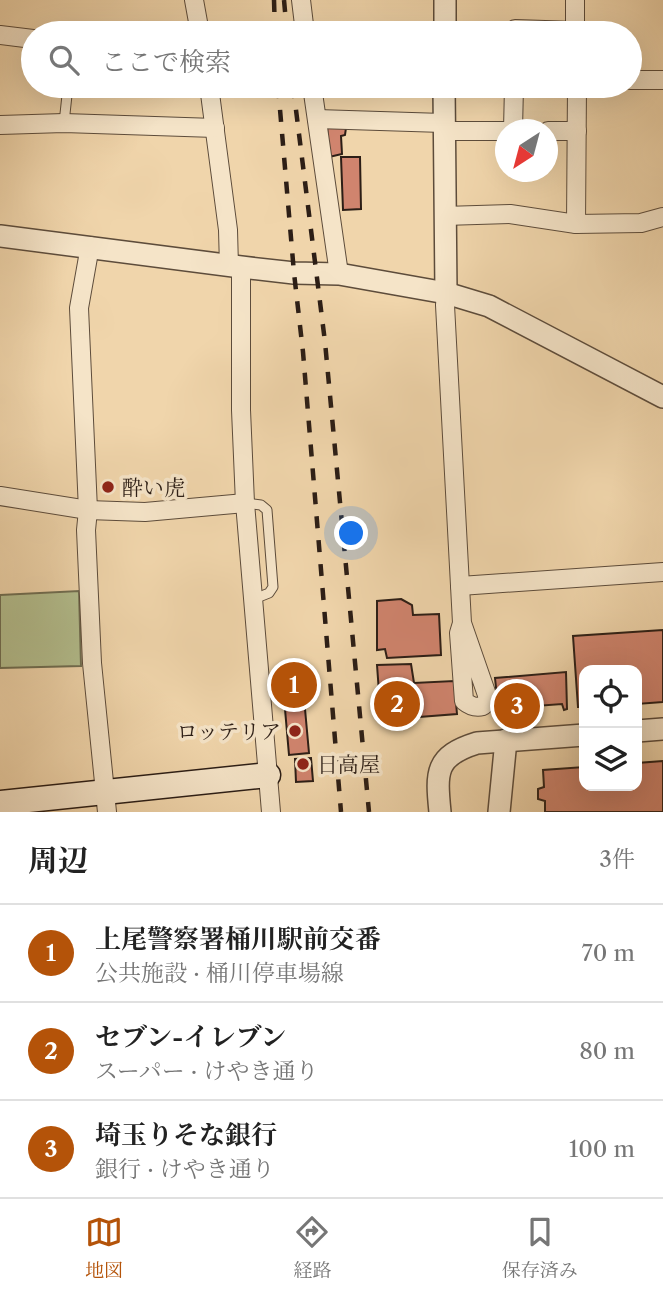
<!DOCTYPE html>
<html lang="ja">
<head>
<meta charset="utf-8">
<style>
  body { margin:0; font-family:"Libre Caslon Text","Noto Serif JP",serif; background:#f6f6f6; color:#222 }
  .controls { position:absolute; right:21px; bottom:21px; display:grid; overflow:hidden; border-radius:14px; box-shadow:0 7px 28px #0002 }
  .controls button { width:63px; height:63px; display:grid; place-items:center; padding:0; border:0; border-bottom:2px solid #e0e0e0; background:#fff; color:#222; font:35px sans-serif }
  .compass { position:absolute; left:495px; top:119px; width:63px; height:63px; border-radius:50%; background:#fff; box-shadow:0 7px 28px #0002; rotate:216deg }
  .you { position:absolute; left:352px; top:534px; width:24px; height:24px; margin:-18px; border:5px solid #fff; border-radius:50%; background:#1a73e8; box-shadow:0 0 0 10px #1a73e833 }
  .badge { display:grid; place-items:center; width:46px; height:46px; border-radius:50%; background:#b45309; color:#fff; font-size:23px; font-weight:700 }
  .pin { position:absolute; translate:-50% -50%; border:4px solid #fff; box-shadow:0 2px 7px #0006 }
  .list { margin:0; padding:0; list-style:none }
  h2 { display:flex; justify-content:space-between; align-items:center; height:91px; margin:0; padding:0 28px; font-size:30px }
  h2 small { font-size:23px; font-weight:400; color:#767676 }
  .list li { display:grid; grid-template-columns:46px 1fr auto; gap:21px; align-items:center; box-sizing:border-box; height:98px; padding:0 28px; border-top:2px solid #e0e0e0 }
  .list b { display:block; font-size:26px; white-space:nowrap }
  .list p { margin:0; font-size:23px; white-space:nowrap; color:#767676 }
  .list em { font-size:23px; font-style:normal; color:#767676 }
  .icon { flex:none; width:38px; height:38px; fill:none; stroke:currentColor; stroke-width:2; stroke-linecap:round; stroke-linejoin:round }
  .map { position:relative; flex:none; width:663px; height:812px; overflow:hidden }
  .search { position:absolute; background:#fff; box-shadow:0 7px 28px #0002; left:21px; right:21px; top:21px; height:77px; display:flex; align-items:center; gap:18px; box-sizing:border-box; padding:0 24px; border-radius:38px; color:#767676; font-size:26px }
  .sheet { height:385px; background:#fff }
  nav { display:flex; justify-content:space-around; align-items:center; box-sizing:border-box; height:98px; border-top:2px solid #e0e0e0; background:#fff; font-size:19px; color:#767676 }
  nav a { display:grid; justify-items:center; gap:4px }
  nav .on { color:#b45309 }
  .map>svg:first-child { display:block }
  .green { fill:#b3be8e; stroke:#706e52; stroke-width:2 }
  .building { fill:#d0846e; stroke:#2c1e16; stroke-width:2 }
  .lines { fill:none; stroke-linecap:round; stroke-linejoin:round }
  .service-casing { stroke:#5d4c3b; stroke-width:11 }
  .minor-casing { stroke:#5d4c3b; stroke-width:20 }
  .tertiary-casing { stroke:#5d4c3b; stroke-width:24 }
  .secondary-casing { stroke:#2c1e16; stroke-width:27 }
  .service { stroke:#f5e4c8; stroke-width:9 }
  .minor { stroke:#f5e4c8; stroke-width:18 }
  .tertiary { stroke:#f5e4c8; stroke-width:21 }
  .secondary { stroke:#f5e4c8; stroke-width:24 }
  .rail { stroke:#2c1e16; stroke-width:4.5; stroke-dasharray:12 12; stroke-linecap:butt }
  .poi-dot { fill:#8f2418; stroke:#f5e4c8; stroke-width:2.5 }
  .labels { text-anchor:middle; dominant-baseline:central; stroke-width:7; stroke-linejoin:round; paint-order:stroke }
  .poi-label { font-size:21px; fill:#2c1e16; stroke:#f5e4c8; text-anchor:start }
</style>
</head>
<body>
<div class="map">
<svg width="663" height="812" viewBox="0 0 663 812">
  <rect width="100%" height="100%" fill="#f0d5ab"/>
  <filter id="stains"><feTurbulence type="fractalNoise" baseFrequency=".00286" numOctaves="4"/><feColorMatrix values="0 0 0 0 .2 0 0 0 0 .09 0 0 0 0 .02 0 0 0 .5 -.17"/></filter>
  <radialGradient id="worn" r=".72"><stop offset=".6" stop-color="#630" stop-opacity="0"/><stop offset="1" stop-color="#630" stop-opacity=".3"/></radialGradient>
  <polygon class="green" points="79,591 81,666 0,668 0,595"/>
  <g class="building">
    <polygon points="327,126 346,128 345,135 341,136 342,154 329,157"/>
    <polygon points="341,157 360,157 361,209 343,210"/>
    <polygon points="401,599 412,605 413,615 439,614 441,655 387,658 385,649 377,650 377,601"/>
    <polygon points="663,630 663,702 637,704 637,670 584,670 584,707 578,707 573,636"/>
    <polygon points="411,664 414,683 454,681 457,714 381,720 377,665"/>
    <polygon points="300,672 303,694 289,696 288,688 291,688 289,673"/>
    <polygon points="566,672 567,709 564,710 562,704 495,709 494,698 497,697 495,678"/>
    <polygon points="300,698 304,698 309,753 289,755 285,709 292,708 291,702 300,701"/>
    <polygon points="311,758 313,781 296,782 295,759"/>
    <polygon points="663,761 663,812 545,812 545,801 538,799 538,789 544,787 543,770 584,767 584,786 637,786 637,763"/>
  </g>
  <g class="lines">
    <defs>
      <g id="service">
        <polyline points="64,123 68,86"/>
        <polyline points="245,503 261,505 267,510 273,587 269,593 254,599"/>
      </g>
      <g id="minor">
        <polyline points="194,0 200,33"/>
        <polyline points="301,0 305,33"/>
        <polyline points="575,0 575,33"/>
        <polyline points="515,33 515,29 575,31"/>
        <polyline points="0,35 33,39"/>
        <polyline points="630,80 663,80"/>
        <polyline points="209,86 228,230 229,266"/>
        <polyline points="312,86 339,274"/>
        <polyline points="317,119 443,123"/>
        <polyline points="0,125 64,123 215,128"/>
        <polyline points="513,130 514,86"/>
        <polyline points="443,131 505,131"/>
        <polyline points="548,131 577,131"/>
        <polyline points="444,216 510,214 576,224 641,223 663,217"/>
        <polyline points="576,224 577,86"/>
        <polyline points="90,246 79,308 88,510 86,530 92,663 107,812"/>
        <polyline points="241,267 241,410 245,503 271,812"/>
        <path d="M 446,293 L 445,305 L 462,623 L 459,633 L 464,701 C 470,706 475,708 483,706 L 488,699 L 487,695 L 462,623"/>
        <polyline points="0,496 88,510 145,512 245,503"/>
        <polyline points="460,586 663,572"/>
      </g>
      <g id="tertiary">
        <polyline points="445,33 445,0"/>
        <polyline points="444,86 446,293"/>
        <polyline points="0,236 241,267 294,273 339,274 446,293 489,306 663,397"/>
        <polyline points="637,731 663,729"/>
        <path d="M 440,812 C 436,772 435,756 477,743 L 584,735"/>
        <polyline points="499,812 506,740"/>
      </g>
      <polyline id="secondary" points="0,803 268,775"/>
    </defs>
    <use href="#service" class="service-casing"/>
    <use href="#minor" class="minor-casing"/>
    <use href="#tertiary" class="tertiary-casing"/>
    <use href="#secondary" class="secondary-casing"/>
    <use href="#service" class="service"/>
    <use href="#minor" class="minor"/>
    <use href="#tertiary" class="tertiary"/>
    <use href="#secondary" class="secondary"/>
    <g class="rail">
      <polyline points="274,0 275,33"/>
      <polyline points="284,0 287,33"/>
      <polyline points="278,86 294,273 303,352 341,812"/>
      <polyline points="293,86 325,342 369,812"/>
    </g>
  </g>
  <g class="poi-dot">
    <circle cx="108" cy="487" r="7"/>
    <circle cx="295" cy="731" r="7"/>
    <circle cx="303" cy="764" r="7"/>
  </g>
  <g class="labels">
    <g class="poi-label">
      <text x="122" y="487">酔い虎</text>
      <text x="281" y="731" text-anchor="end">ロッテリア</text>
      <text x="317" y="764">日高屋</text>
    </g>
  </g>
  <rect width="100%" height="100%" filter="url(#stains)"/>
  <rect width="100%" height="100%" fill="url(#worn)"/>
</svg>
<div class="controls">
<button><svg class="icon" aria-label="locate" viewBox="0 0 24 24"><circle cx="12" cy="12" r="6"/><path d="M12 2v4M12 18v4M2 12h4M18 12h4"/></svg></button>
<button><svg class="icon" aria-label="layers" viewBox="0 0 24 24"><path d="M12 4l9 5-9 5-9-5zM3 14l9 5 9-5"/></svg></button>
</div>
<svg class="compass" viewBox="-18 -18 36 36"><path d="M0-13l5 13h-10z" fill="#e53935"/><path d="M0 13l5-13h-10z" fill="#767676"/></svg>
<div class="you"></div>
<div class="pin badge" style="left:294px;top:685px">1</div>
<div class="pin badge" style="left:397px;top:704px">2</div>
<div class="pin badge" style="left:517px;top:706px">3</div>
<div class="search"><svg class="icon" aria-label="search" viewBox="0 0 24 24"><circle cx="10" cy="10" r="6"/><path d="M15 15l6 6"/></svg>ここで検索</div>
</div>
<section class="sheet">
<h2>周辺<small>3件</small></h2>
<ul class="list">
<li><span class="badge">1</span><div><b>上尾警察署桶川駅前交番</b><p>公共施設 · 桶川停車場線</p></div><em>70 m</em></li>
<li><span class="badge">2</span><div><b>セブン-イレブン</b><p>スーパー · けやき通り</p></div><em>80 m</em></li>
<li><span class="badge">3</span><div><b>埼玉りそな銀行</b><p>銀行 · けやき通り</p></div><em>100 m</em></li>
</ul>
</section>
<nav>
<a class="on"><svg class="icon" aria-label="map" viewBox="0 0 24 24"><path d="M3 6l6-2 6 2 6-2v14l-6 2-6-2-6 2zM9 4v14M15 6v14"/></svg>地図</a>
<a><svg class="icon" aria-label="directions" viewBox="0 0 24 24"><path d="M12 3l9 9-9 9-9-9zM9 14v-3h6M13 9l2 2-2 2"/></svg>経路</a>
<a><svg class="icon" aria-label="saved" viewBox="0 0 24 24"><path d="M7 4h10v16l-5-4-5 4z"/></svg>保存済み</a>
</nav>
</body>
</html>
